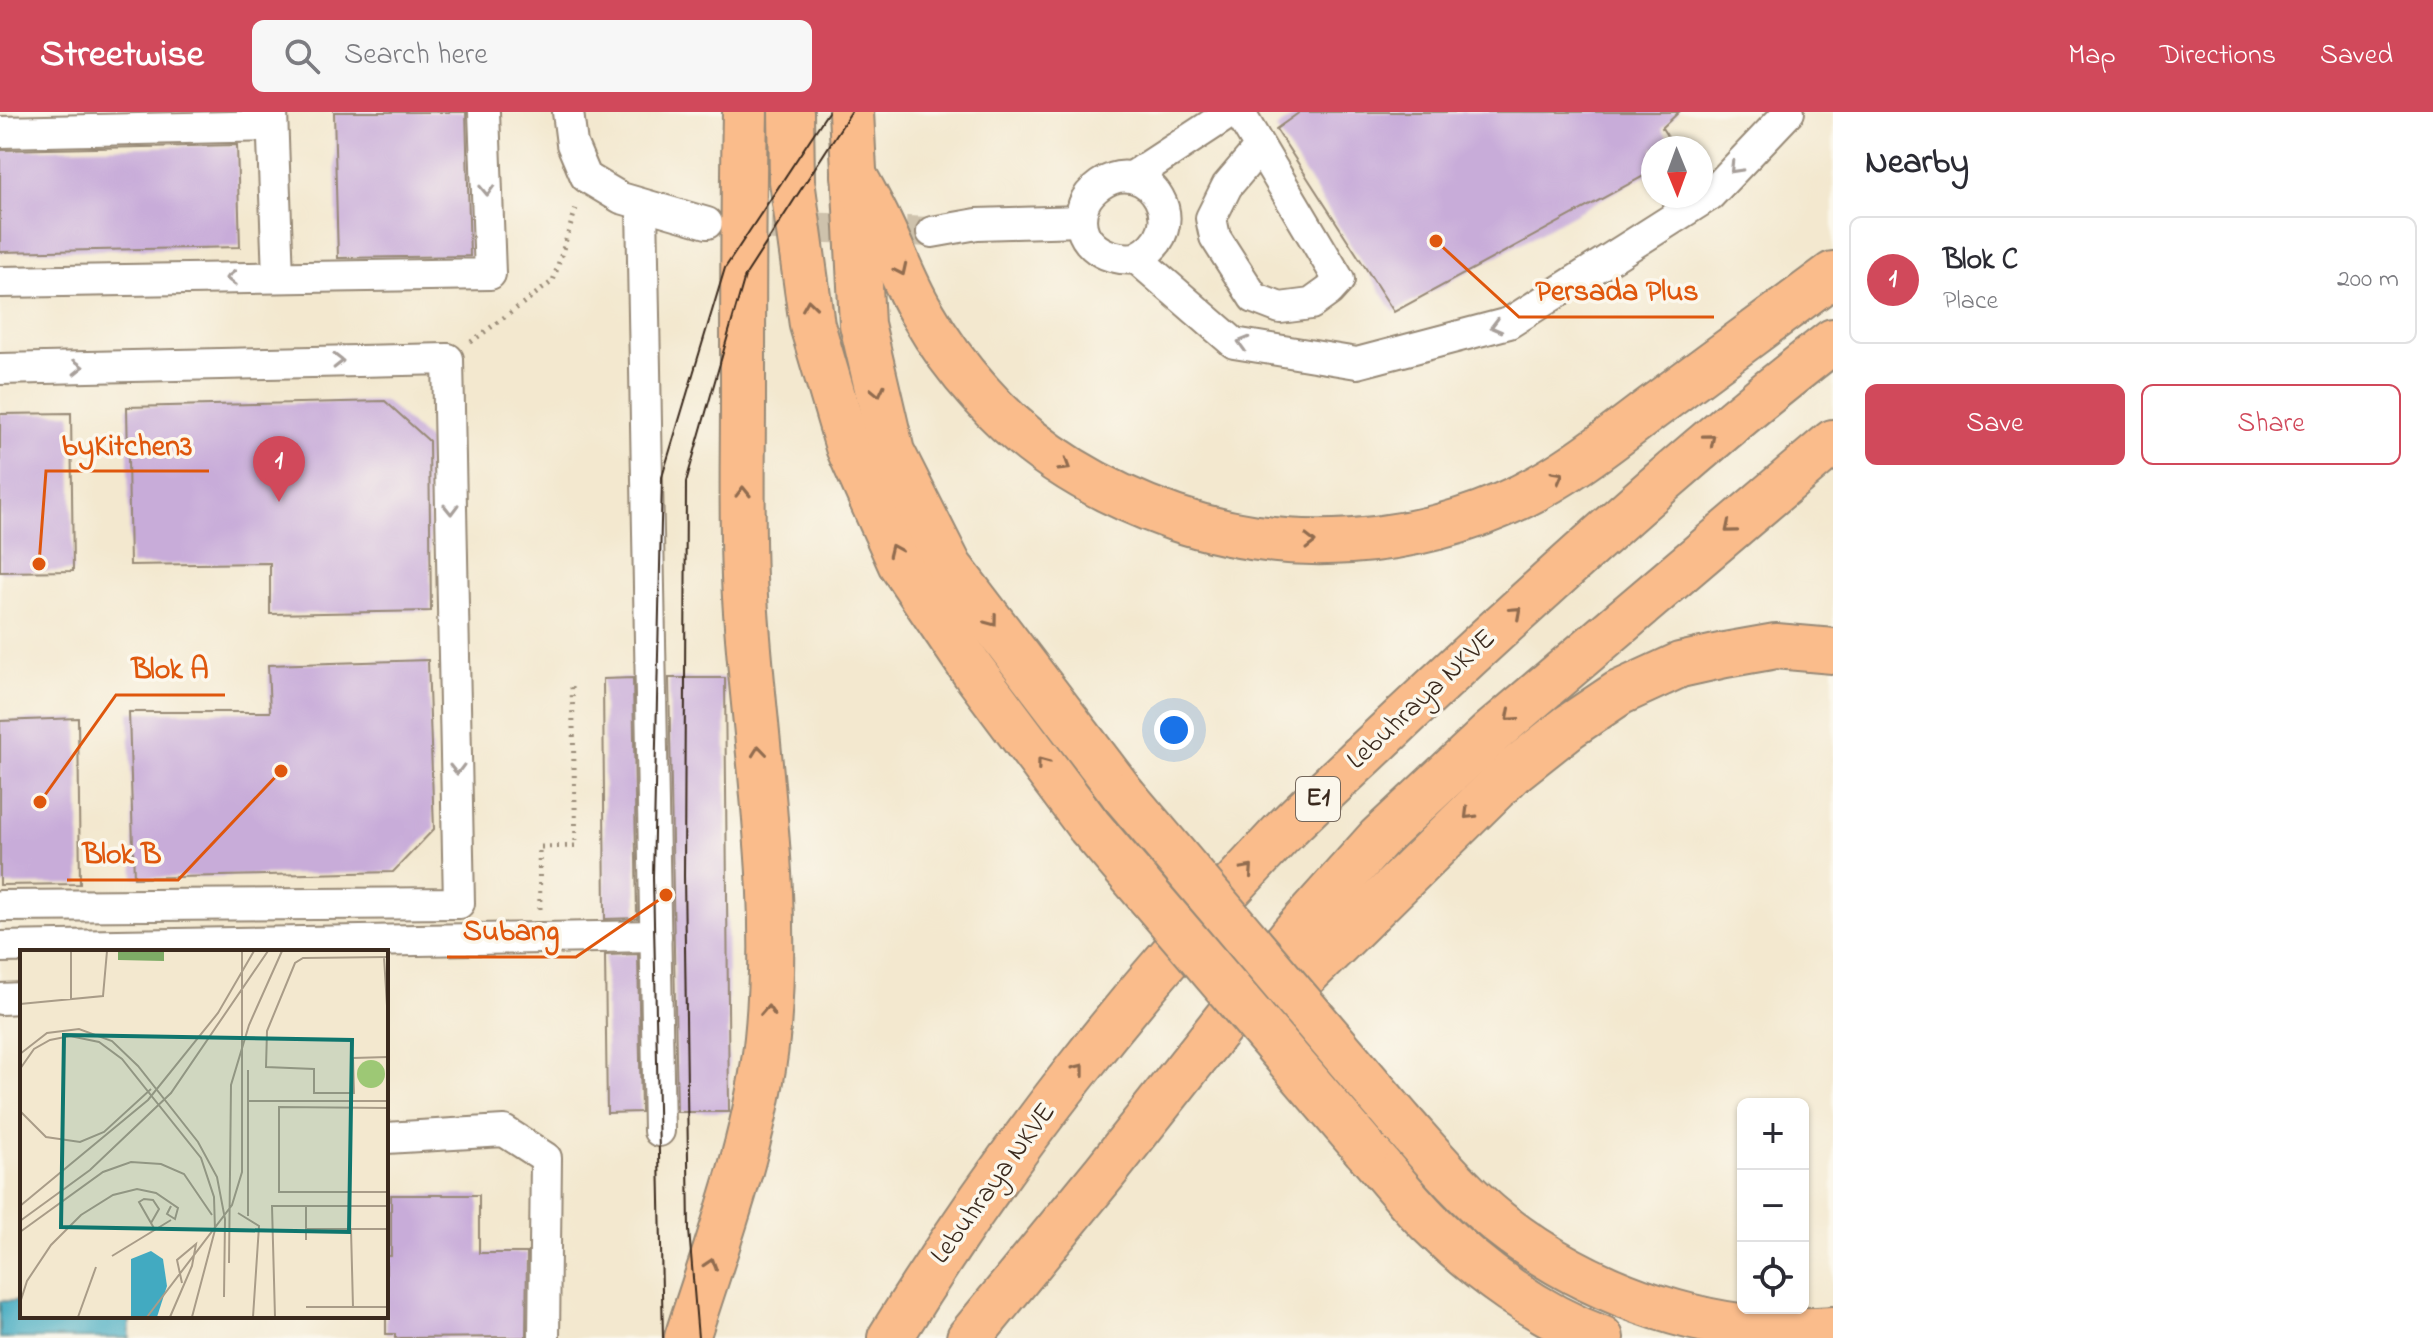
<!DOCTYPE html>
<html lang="en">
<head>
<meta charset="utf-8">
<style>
  body { margin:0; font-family:"Indie Flower",sans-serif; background:#f7f7f7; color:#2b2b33 }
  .controls { position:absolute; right:24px; bottom:24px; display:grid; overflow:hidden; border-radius:12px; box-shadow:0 2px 6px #0004 }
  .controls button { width:72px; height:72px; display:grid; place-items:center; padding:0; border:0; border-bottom:2px solid #e1e1e2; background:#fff; color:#2b2b33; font:40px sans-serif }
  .compass { position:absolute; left:1641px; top:24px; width:72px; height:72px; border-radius:50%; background:#fff; box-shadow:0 2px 6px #0004; rotate:179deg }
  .you { position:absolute; left:1174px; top:618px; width:28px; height:28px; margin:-20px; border:6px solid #fff; border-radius:50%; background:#1a73e8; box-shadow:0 0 0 12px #1a73e833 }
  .badge { display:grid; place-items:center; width:52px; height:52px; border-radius:50%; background:#d1495b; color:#fff; font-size:26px; font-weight:700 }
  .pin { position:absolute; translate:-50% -66px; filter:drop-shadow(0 2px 4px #0008) }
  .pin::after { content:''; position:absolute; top:42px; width:28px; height:24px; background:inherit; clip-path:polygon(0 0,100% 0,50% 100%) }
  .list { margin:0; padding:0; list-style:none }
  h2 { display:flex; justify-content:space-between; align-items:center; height:104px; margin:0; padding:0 32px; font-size:34px }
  h2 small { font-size:26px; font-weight:400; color:#7c7c81 }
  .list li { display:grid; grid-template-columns:52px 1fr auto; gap:24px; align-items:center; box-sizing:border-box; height:128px; margin:0 16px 16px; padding:0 16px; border:2px solid #e1e1e2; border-radius:12px }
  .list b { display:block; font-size:30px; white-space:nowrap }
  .list p { margin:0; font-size:26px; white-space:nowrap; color:#7c7c81 }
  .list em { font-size:26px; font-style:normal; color:#7c7c81 }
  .actions { display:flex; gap:16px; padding:24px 32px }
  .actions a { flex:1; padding:18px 0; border:2px solid #d1495b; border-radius:12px; text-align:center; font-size:28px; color:#d1495b }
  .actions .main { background:#d1495b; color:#fff }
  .icon { flex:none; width:44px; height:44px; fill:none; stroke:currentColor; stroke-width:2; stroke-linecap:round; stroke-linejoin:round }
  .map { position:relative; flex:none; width:1833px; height:1226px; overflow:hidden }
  header { display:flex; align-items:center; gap:48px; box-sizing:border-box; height:112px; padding:0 40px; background:#d1495b; color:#fff }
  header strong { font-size:38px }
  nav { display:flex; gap:44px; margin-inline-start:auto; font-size:28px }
  .search { width:560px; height:72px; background:#f7f7f7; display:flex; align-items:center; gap:20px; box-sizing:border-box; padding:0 28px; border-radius:12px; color:#7c7c81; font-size:30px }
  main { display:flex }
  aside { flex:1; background:#fff }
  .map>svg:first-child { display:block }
  .water { fill:#42aac1; stroke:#3e6a70; stroke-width:2 }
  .building { fill:#c8acd9 }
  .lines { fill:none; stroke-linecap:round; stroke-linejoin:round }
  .minor-tunnel { stroke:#cec2ac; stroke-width:30; stroke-dasharray:30 15; stroke-linecap:butt }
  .minor-casing { stroke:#978976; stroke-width:34 }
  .highway-casing { stroke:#978976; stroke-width:48 }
  .path { stroke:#978976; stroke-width:5; stroke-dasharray:2 6; stroke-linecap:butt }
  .minor { stroke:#fff; stroke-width:30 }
  .highway { stroke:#fabc8b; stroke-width:44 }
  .tram { stroke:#3b2a1e; stroke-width:2 }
  .highway-bridge-casing { stroke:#978976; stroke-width:48; stroke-linecap:butt }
  .highway-bridge { stroke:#fabc8b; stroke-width:44 }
  .oneway { stroke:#a79f9a }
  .oneway2 { stroke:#916c4f }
  .labels { text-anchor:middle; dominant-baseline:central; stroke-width:7; stroke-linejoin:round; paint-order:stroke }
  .shield { fill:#fbf7ec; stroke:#75685c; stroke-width:2 }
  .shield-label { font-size:26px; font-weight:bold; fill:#3b2a1e }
  .street-label { font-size:28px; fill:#3b2a1e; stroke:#fbf7ec }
  .inset-road { fill:none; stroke:#a99c88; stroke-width:2 }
  .view { fill:#0f766e; fill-opacity:0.15; stroke:#0f766e; stroke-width:4 }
  .inset-edge { fill:none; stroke:#3b2a1e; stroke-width:4 }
  .leader { fill:none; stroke:#df570d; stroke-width:3 }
  .callout-dot { fill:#df570d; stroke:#fbf7ec; stroke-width:3 }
  .callout-label { font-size:30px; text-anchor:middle; font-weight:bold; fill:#df570d; stroke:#fbf7ec; stroke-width:7; stroke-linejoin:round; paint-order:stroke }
</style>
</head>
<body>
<header>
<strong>Streetwise</strong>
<div class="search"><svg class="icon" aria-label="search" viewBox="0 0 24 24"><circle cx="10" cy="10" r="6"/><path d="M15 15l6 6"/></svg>Search here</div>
<nav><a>Map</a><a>Directions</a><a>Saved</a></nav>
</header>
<main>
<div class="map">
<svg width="1833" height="1226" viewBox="0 0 1833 1226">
  <rect width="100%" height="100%" fill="#fbf7ec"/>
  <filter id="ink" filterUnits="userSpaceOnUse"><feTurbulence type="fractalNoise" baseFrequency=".0125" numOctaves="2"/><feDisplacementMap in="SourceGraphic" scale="16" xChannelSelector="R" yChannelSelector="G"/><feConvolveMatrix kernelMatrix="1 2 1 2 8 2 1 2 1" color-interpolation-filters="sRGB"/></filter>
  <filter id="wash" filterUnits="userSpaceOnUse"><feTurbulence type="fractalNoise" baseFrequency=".006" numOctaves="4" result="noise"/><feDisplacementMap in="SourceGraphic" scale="32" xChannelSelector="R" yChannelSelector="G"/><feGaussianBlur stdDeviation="1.8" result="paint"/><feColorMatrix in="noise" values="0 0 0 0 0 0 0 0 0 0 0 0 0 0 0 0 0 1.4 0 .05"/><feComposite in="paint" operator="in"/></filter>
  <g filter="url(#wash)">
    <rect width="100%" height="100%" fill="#f3e8cf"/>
    <polygon class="water" points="0,1189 22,1189 22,1204 130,1204 130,1226 0,1226"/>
    <g id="blocks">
      <g class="building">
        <polygon points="334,0 466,0 470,144 338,146"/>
        <polygon points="1300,0 1679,0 1662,16 1675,36 1653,36 1653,59 1394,200 1276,17"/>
        <polygon points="237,33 240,135 0,140 0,38"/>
        <polygon points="385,289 429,329 431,499 270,502 270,451 130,453 127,295"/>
        <polygon points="71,301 73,459 0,460 0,302"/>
        <polygon points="428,548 434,717 393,760 134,766 129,600 270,600 268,553"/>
        <polygon points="633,566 637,806 605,807 603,567"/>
        <polygon points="669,566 725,566 729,1000 677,1000"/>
        <polygon points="78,606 80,772 0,773 0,609"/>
        <polygon points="638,842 641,1000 607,1001 605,843"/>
        <polygon points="391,1083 479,1083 479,1141 527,1141 526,1225 395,1226 395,1222 386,1222 386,1144 391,1144"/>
      </g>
    </g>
  </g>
  <g filter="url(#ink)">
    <use href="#blocks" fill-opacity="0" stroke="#978976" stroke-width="2"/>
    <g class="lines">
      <polyline class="minor-tunnel" points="726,112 932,120"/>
      <defs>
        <g id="minor">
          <polyline points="272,0 278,165"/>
          <polyline points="568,0 572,32 586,65 621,86 707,111"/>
          <polyline points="1239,0 1339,168 1329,179 1311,192 1280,196 1254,186 1215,125 1211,106 1227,74 1260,35"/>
          <polyline points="0,20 272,14"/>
          <polyline points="1132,65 1231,0"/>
          <polyline points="642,94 659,1019"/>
          <polyline points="932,120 977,112 1081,109"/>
          <path d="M 1136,146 C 1197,117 1148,39 1100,73 C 1093,78 1087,84 1084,92 C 1071,128 1104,150 1136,146 L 1234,231 L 1357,251 L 1509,211 L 1710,83 L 1789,0"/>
          <polyline points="0,170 490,162 484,0"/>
          <polyline points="0,257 448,247 459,791 0,794"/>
          <polyline points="0,835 656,824"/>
          <polyline points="0,887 22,886"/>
          <polyline points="386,1026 504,1019 546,1046 544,1226"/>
        </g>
        <g id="highway">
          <polyline points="791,0 792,69 812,213 848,335 900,451 974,560 1089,714"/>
          <polyline points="851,0 862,212 892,340 950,455 1123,682"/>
          <path d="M 854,63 C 863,79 872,95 880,112 C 894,141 905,173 922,201 C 938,229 958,257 980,281 C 1032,341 1100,380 1174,406 C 1287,445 1415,436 1522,384 C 1571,360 1612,326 1655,294 C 1714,250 1774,206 1833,162"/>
          <polyline points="1264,904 1512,660 1570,614 1619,581 1680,553 1725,543 1776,534 1833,539"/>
          <path d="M 1402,1011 C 1433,1046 1463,1082 1499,1111 C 1591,1184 1715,1226 1833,1217"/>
          <path d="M 1365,1037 C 1387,1062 1408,1089 1431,1112 C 1478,1159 1538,1203 1601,1226"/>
          <path d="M 687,1226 C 718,1128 756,1029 767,926 C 782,778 754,632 745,485 C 741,419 743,352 743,286 C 743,191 743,95 745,0"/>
          <path d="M 890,1226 C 999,1048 1136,874 1280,723 C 1304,698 1330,675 1355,651 C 1406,603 1456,555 1507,509 C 1613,412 1719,317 1833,229"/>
          <polyline points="969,1226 1105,1060 1293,822 1379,726 1491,621 1833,330"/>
        </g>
      </defs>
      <use href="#minor" class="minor-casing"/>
      <use href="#highway" class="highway-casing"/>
      <g class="path">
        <polyline points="471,230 553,169 577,93"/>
        <polyline points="540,797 539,735 576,734 572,574"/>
      </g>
      <use href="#minor" class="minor"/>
      <use href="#highway" class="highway"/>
      <g class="tram">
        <polyline points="663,1226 653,765 662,365 725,156 828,0"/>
        <polyline points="698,1226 689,1118 684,764 686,370 745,164 851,0"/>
      </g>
      <defs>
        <g id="highway-bridge">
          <polyline points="1123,682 1402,1011"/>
          <polyline points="1089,714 1365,1037"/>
        </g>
      </defs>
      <use href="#highway-bridge" class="highway-bridge-casing"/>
      <use href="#highway-bridge" class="highway-bridge"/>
    </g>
    <defs><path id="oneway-chevron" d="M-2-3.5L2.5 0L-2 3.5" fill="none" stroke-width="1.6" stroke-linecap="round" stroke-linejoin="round" transform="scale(2)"/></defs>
    <g class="oneway">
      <use href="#oneway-chevron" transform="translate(1735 56) rotate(134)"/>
      <use href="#oneway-chevron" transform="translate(487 78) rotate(88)"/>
      <use href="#oneway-chevron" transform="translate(231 166) rotate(179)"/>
      <use href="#oneway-chevron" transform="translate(1496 214) rotate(165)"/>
      <use href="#oneway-chevron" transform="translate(1243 231) rotate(-164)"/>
      <use href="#oneway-chevron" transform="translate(338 249) rotate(-1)"/>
      <use href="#oneway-chevron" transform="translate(78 255) rotate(-1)"/>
      <use href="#oneway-chevron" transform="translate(451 397) rotate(89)"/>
      <use href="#oneway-chevron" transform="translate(457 657) rotate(89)"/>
    </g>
    <g class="oneway2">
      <use href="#oneway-chevron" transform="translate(901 158) rotate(65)"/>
      <use href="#oneway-chevron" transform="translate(809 193) rotate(-98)"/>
      <use href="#oneway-chevron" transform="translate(878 279) rotate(77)"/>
      <use href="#oneway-chevron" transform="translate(1710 327) rotate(-40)"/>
      <use href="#oneway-chevron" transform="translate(1065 354) rotate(32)"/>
      <use href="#oneway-chevron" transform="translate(1558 364) rotate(-29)"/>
      <use href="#oneway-chevron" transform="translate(743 380) rotate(-91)"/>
      <use href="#oneway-chevron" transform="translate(1730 416) rotate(140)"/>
      <use href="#oneway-chevron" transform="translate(1310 430)"/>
      <use href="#oneway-chevron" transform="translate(894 438) rotate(-114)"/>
      <use href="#oneway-chevron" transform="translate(1516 500) rotate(-42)"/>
      <use href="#oneway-chevron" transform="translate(992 509) rotate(53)"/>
      <use href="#oneway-chevron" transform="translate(1511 604) rotate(139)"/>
      <use href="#oneway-chevron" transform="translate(759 639) rotate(-96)"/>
      <use href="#oneway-chevron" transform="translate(1042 651) rotate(-127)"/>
      <use href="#oneway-chevron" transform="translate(1469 702) rotate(135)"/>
      <use href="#oneway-chevron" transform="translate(1248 758) rotate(-48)"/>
      <use href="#oneway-chevron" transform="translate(768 899) rotate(-87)"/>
      <use href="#oneway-chevron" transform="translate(1080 957) rotate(-52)"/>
      <use href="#oneway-chevron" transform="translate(711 1152) rotate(-72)"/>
    </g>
  </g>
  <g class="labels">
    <rect class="shield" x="1296" y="665" width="44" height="44" rx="6"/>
    <g class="shield-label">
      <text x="1318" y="687">E1</text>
    </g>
    <g class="street-label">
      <text transform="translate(1422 588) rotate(-43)">Lebuhraya NKVE</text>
      <text transform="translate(994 1072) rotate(-54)">Lebuhraya NKVE</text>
    </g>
  </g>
  <g transform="translate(20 838)">
    <rect width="368" height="368" fill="#f3e8cf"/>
    <path d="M337 124a14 14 0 1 1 28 0a14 14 0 1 1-28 0Z" fill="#9dc875"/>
    <path d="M 98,1 L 144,1 L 144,11 L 98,10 Z" fill="#7eac66"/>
    <path d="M 131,301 L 143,309 L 147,336 L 137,367 L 111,367 L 111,309 Z" fill="#42aac1"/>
    <path class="inset-road" d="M 364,7 L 368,72M 368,7 L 283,8 L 275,13 L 247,81 L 246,117 L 294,119 L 294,143 L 334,143 L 333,108 L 368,107M 51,51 L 51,1M 0,54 L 83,46 L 87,1M 0,104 L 27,83 L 59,79 L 92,91 L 118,116 L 178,192 L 197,227 L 205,269 L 204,347M 0,119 L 14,99 L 30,90 L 50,86 L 79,92 L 102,109 L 181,208 L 194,247 L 195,280 L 172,367M 228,120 L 228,266M 228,151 L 368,151M 368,158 L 259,157 L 259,242 L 368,242M 0,161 L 26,187 L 60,192 L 84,182 L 131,139M 0,256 L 128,150 L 198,63 L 234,1M 286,256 L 286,290M 218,263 L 239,276 L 233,367M 0,271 L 70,220 L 151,143 L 248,1M 131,273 L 139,259 L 133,250 L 124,249 L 119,252 L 135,280M 286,279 L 368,279M 331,279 L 333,357M 0,282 L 83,222 L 111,212 L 141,214 L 164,224 L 192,265M 92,306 L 151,270M 209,313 L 211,135 L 229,75 L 262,1M 0,353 L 7,331 L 31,295 L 61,265 L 93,245 L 117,239 L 136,243 L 158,258 L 155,269 L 147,264 L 151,256M 286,357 L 368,357M 58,367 L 76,317M 127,367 L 212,255 L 222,222 L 222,1M 150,367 L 172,316 L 176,294 L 157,310 L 162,333M 255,367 L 252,256 L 368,256"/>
    <path class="view" d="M 44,85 L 332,90 L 329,282 L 41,277 Z"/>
    <rect width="368" height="368" class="inset-edge"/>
  </g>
  <path class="leader" d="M1436 129L1519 205H1714M39 452L46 359H209M40 690L116 583H225M281 659L178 768H67M666 783L576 845H447"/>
  <g class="callout-dot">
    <circle cx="1436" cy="129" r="8"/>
    <circle cx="39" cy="452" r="8"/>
    <circle cx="40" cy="690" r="8"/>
    <circle cx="281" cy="659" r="8"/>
    <circle cx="666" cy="783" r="8"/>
  </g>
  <g class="callout-label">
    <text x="1617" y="188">Persada Plus</text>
    <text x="127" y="343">byKitchen3</text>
    <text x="170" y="566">Blok A</text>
    <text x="122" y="751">Blok B</text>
    <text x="511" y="828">Subang</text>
  </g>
</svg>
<div class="controls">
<button>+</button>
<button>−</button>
<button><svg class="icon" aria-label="locate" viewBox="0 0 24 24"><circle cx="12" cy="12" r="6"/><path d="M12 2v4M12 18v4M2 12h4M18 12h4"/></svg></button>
</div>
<svg class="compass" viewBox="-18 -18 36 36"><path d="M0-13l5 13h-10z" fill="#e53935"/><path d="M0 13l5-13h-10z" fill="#7c7c81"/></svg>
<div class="you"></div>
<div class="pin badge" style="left:279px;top:390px">1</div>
</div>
<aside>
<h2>Nearby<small></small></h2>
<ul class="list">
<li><span class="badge">1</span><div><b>Blok C</b><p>Place</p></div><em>200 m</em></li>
</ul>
<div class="actions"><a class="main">Save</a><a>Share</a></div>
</aside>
</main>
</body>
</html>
